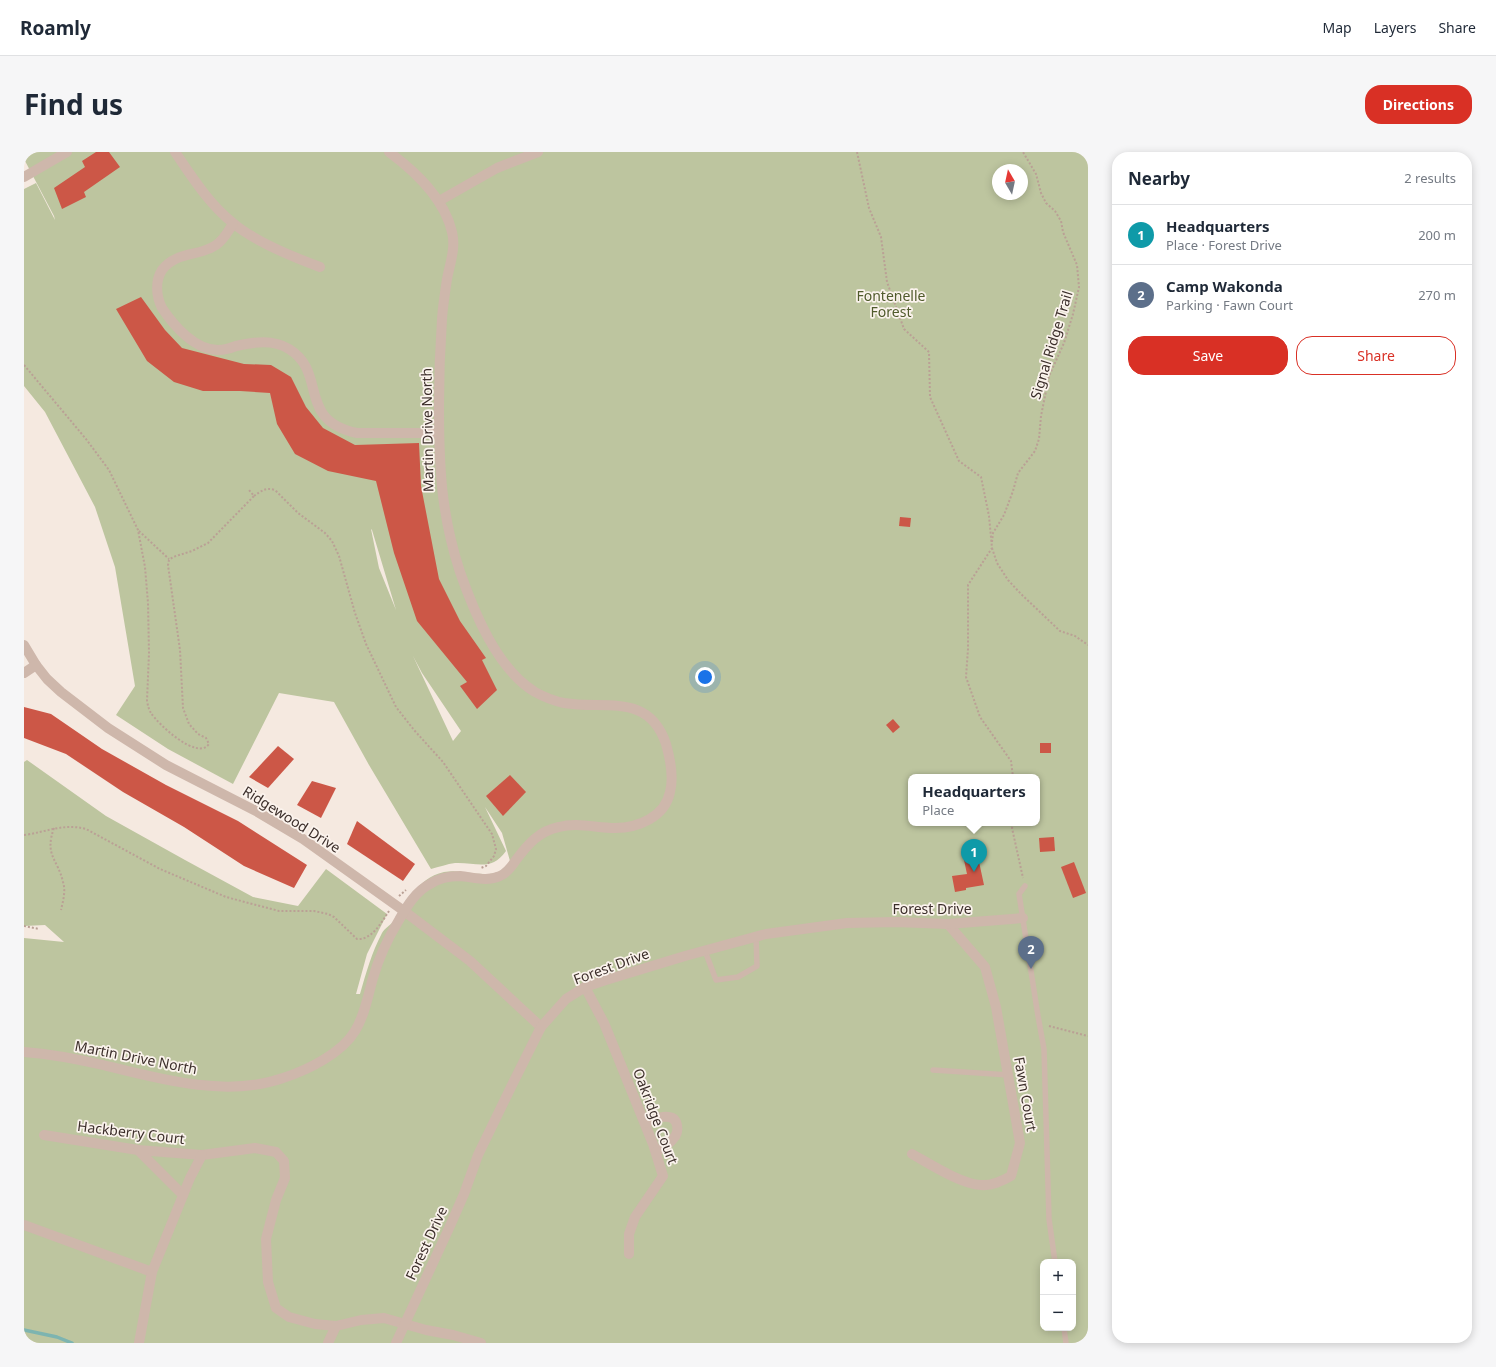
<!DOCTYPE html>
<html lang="en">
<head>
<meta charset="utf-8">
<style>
  body { margin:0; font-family:"Noto Sans",sans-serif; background:#f6f6f7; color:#1f2937 }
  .controls { position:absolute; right:12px; bottom:12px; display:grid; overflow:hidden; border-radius:8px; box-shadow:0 2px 10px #0003 }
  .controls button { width:36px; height:36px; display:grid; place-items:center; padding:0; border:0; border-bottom:1px solid #e0e1e3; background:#fff; color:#1f2937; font:20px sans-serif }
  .compass { position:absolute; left:968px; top:12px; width:36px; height:36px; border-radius:50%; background:#fff; box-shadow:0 2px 10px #0003; rotate:351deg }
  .you { position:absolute; left:681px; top:525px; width:14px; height:14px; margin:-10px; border:3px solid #fff; border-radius:50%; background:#1a73e8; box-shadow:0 0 0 6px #1a73e833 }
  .badge { display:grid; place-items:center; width:26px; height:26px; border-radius:50%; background:#d93025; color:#fff; font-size:13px; font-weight:700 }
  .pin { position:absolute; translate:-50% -33px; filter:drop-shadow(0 1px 2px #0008) }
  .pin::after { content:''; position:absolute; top:21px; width:14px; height:12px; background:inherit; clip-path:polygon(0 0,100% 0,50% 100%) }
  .popup { position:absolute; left:884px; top:622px; width:132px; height:52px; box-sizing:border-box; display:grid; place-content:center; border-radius:8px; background:#fff; filter:drop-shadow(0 1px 3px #0005); font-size:13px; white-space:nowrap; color:#747a83 }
  .popup b { font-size:15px; color:#1f2937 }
  .popup::after { content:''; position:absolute; left:50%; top:100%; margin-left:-8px; border:8px solid transparent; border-top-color:#fff }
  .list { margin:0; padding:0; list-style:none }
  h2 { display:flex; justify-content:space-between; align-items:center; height:52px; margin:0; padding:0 16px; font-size:17px }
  h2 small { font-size:13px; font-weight:400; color:#747a83 }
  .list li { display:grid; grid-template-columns:26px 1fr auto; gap:12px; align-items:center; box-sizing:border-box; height:60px; padding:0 16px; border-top:1px solid #e0e1e3 }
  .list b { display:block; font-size:15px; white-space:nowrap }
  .list p { margin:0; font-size:13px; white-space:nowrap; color:#747a83 }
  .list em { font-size:13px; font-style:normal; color:#747a83 }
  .actions { display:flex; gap:8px; padding:12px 16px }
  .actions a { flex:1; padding:9px 0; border:1px solid #d93025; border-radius:16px; text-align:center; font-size:14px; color:#d93025 }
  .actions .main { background:#d93025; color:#fff }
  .map { position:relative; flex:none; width:1064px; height:1191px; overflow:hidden; border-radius:16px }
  header { display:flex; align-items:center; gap:24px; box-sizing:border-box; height:56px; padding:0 20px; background:#fff; border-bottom:1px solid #e0e1e3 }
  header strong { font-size:19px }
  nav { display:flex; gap:22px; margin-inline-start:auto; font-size:14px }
  .intro { display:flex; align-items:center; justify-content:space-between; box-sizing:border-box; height:96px; padding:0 24px }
  h1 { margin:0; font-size:28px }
  .button { padding:10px 18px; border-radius:16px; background:#d93025; color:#fff; font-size:14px; font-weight:700 }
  main { display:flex; gap:24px; padding:0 24px }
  aside { flex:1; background:#fff; border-radius:16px; box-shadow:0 2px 10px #0003 }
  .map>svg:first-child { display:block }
  .green { fill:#bdc59f; fill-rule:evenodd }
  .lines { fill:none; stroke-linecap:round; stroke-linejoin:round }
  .stream { stroke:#7db4b0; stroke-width:3.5 }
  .building { fill:#cc5747 }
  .path { stroke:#baa095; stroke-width:2; stroke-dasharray:2 2; stroke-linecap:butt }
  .service { stroke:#ceb7ab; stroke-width:5.5 }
  .minor { stroke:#ceb7ab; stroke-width:10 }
  .labels { text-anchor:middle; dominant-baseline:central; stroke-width:3.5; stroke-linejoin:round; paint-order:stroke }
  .park-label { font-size:14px; fill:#505b2c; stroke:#fbf3ed }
  .street-label { font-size:14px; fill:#3b2e2a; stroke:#fbf3ed }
</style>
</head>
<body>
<header>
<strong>Roamly</strong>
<nav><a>Map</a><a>Layers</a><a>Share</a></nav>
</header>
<div class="intro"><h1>Find us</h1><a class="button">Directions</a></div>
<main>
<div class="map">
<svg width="1064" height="1191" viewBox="0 0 1064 1191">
  <rect width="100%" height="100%" fill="#f5e9e0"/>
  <path class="green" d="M 0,0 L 1064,0 L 1064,1191 L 0,1191 L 0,786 L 40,790 L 21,773 L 0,774 L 0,610 L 3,608 L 82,664 L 161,708 L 229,745 L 274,754 L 302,717 L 363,762 L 343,802 L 332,842 L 336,842 C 342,821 348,800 358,781 C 361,776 365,774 369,770 C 386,750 391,727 420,720 C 439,716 461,728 478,718 C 481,716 484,712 486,709 L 478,681 L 461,655 L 482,699 C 467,720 452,710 431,711 C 423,712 415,715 407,717 L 345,613 L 310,550 L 255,541 L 209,632 L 144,597 L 92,563 L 111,534 L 91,415 L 71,355 L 21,260 L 0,234 L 0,37 L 12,31 L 31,68 L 30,64 L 0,7 ZM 974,18 L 998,18 L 998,42 L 974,42 ZM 347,377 L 348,378 L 372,458 L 355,416 ZM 389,504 L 398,521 L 437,579 L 429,589 ZM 887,625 L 1013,625 L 1013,671 L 887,671 ZM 1019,1110 L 1049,1110 L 1049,1176 L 1019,1176 Z"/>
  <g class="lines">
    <polyline class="stream" points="0,1178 33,1185 48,1191"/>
  </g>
  <g class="building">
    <polygon points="72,0 85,0 96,15 60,40 62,45 38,57 30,36 61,15 58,9"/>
    <polygon points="117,145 141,178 158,196 220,212 247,213 267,225 282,255 299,276 331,293 395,291 397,334 415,427 436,469 462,506 458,508 473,538 453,557 436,534 443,530 393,469 370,401 352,329 304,319 271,302 253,272 246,241 216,239 179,239 150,230 123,209 92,157"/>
    <polygon points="876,365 887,366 886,375 875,374"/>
    <polygon points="0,555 27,562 78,597 142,633 214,669 283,713 270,736 220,714 160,675 99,640 42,602 0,586"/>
    <polygon points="869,567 876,575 869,581 862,573"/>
    <rect x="1016" y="591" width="11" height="10"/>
    <polygon points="254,594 270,607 244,636 225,625"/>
    <polygon points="486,623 502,640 479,664 462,644"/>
    <polygon points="288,629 312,636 297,666 273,653"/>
    <polygon points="333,669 391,712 379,729 323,692"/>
    <polygon points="1030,685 1031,699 1016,700 1015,686"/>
    <polygon points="954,705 960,733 942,736 942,738 931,740 928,724 943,722 940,708"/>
    <polygon points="1050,710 1062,741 1049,746 1037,715"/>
  </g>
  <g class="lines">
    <g class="path">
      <polyline points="833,0 845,56 857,85 863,130 880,177 905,200 906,245 935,309 957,325 965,364 968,396 944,433 944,497 942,525 956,565 987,609 989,625"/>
      <path d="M 0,213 L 62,287 L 85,318 L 114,378 L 121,415 L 124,451 L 125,501 L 123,549 C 124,554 125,558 127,561 C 134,572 173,609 185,592 L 182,586 L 174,582 L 165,572 L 159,556 L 156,498 L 144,413 L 145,408 L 149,405 L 168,399 L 184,391 L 230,344 L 225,338"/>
      <path d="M 230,344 C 237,339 242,335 251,338 L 274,361 L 301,381 L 308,389 L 315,404 L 331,461 L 342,492 L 372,555 L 390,578 L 419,610 L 468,682 L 472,697 L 470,704 L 462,714 L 457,716"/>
      <polyline points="115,379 145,407"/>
      <polyline points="968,390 969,381 980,363 989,339 994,321 1011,299 1015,287 1017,264 1025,224 1040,191 1049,162 1055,135 1053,113 1039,80 1037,69 1031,59 1022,51 1017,41 1012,22 999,0"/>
      <polyline points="968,396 973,411 984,428 997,442 1036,479 1051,484 1064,493"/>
      <polyline points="989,671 988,676 999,726"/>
      <path d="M 30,676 C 20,704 34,707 39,730 C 42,739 39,749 37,758"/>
      <path d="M 0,683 C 23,680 39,671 62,677 L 136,717 L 202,745 L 255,759 L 290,759 L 304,762 L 310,765 L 333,787 C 348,788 357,771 365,759"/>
      <polyline points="375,744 382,738"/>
      <polyline points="0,774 15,777"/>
      <polyline points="1025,874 1064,884"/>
    </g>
    <g class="service">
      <polyline points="1001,734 995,742 1014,864 1020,897 1025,1067 1031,1110"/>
      <polyline points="681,799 692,828 714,825 733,814 732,784"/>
      <polyline points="909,918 985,923"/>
      <polyline points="1040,1176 1042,1191"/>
    </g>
    <g class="minor">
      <path d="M 151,0 C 168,25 185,52 209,71 C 231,90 269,105 296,115"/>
      <polyline points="0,25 43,0"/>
      <polyline points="415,49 473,16 514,0"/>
      <path d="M 209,72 C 204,79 200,88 192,93 C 175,105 152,99 138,118 C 131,129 132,144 138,156 C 150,174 171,198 194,198 C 200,198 207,196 212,194 C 230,190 249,187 265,197 C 304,221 272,268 333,281 L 415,281"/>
      <polyline points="0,493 12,513 23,527 37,540 84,576 142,613 232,659 279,687 380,759 446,809 517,875"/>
      <polyline points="0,521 12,513"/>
      <polyline points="561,835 580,871 629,992 639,1024 611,1065 605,1082 605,1102"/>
      <path d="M 0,900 C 26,902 53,907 79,913 C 135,927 203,946 259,926 C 284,918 318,901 331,879 C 341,863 344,843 349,826 C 355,805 364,786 375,768 C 383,754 392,739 406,732 C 415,726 425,724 436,724 C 449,725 463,730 476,724 C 483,721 488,714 492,708 C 504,692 515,679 535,675 C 553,670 572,676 591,676 C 614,676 641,665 646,640 C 650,625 646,606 642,592 C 625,540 581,558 540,551 C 530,549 520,545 511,540 C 473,517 450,460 436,420 C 417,362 415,315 415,254 C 415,225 416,196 418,167 C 419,153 421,140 423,127 C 426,111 432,96 428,80 C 420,46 392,20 365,0"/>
      <path d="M 621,971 C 630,967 650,958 653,973 C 654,978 653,983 649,987 C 645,993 637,996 632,1000"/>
      <polyline points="20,983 114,998 178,1003 231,996 252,1000 260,1009 261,1026 252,1048 242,1087 244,1130 252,1156 265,1165 291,1172 312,1174"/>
      <polyline points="114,998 159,1043"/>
      <path d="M 888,1002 C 906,1012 937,1032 957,1033 C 968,1034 978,1029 987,1024 L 996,991 L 972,855 L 961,815 L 924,772"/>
      <polyline points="0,1073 128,1120"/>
      <polyline points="115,1191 128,1120 166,1026 178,1003"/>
      <polyline points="304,1191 312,1174 337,1168 360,1166 402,1178 429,1183 457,1191"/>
      <polyline points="372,1191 426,1074 440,1042 454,1003 488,933 517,875 542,847 561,835 582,828 661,804 742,782 823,771 872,770 924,772 999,766"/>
    </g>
  </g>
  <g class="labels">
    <g class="park-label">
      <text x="867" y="143">Fontenelle<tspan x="867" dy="16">Forest</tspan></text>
    </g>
    <g class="street-label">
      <text transform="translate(1027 193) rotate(-73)">Signal Ridge Trail</text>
      <text transform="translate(403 278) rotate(-91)">Martin Drive North</text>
      <text transform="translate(268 667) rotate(32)">Ridgewood Drive</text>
      <text x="908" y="756">Forest Drive</text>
      <text transform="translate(587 814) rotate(-20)">Forest Drive</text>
      <text transform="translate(112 905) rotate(11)">Martin Drive North</text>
      <text transform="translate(1002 942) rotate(80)">Fawn Court</text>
      <text transform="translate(632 964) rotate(69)">Oakridge Court</text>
      <text transform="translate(107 980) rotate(7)">Hackberry Court</text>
      <text transform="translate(402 1091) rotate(-65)">Forest Drive</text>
    </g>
  </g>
</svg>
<div class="controls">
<button>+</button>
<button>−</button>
</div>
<svg class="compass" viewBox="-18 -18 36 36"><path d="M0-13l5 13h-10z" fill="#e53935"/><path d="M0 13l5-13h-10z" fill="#747a83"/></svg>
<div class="you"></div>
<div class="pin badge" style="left:950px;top:720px;background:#0f9aa8">1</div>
<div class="popup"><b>Headquarters</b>Place</div>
<div class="pin badge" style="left:1007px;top:817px;background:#5c6f8a">2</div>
</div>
<aside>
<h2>Nearby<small>2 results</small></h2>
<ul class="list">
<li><span class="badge" style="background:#0f9aa8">1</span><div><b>Headquarters</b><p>Place · Forest Drive</p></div><em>200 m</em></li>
<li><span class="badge" style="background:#5c6f8a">2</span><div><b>Camp Wakonda</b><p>Parking · Fawn Court</p></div><em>270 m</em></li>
</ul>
<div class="actions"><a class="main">Save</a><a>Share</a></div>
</aside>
</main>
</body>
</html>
